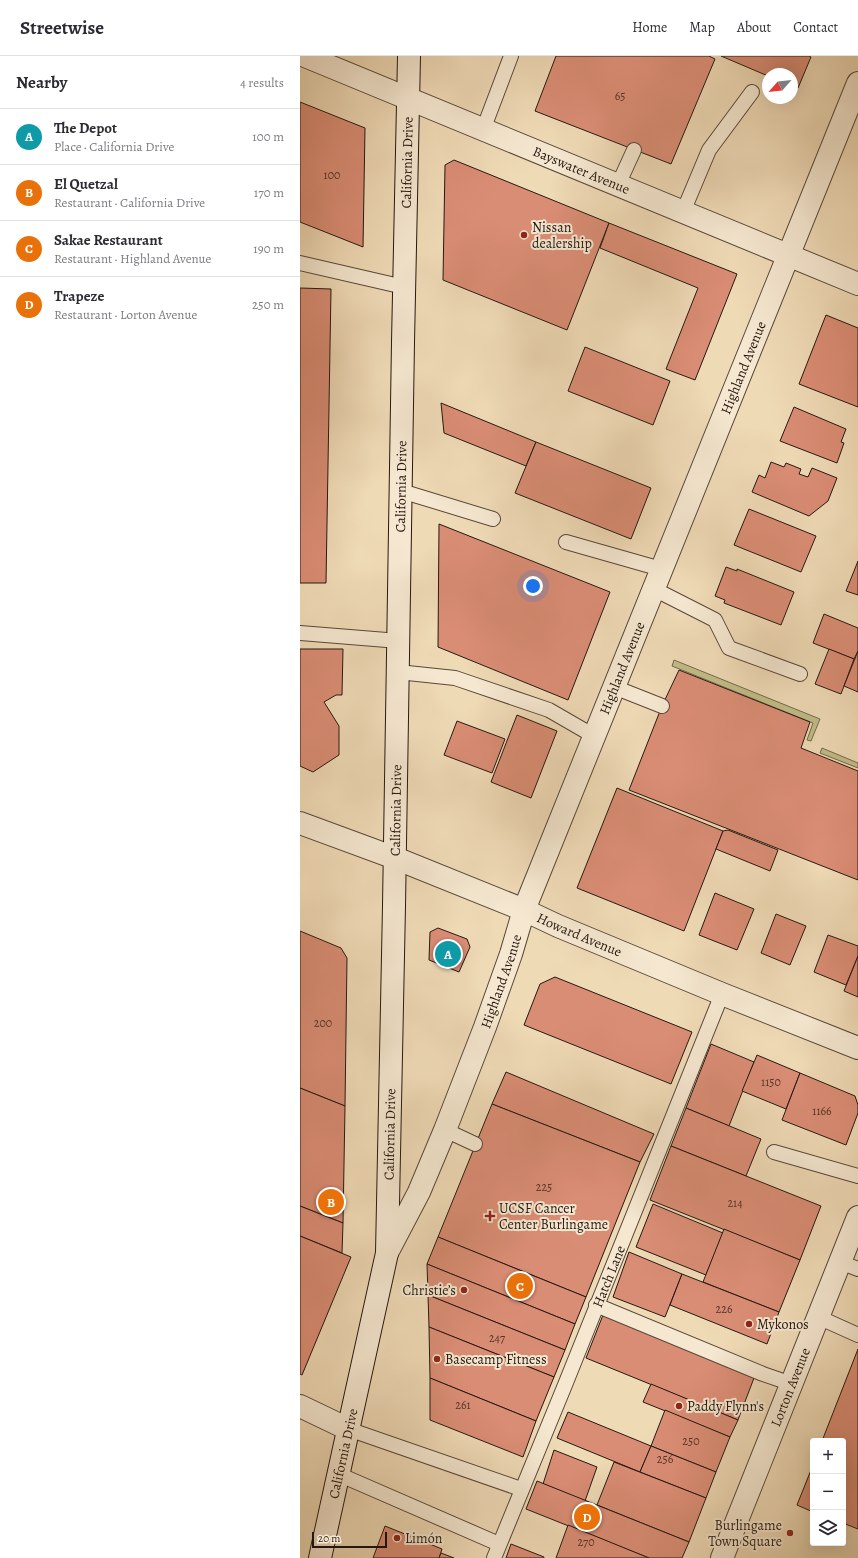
<!DOCTYPE html>
<html lang="en">
<head>
<meta charset="utf-8">
<style>
  body { margin:0; font-family:Alegreya,serif; background:#f2f2f3; color:#2b2b33 }
  .controls { position:absolute; right:12px; bottom:12px; display:grid; overflow:hidden; border-radius:4px; box-shadow:0 4px 16px #0002 }
  .controls button { width:36px; height:36px; display:grid; place-items:center; padding:0; border:0; border-bottom:1px solid #e1e1e2; background:#fff; color:#2b2b33; font:20px sans-serif }
  .compass { position:absolute; left:462px; top:12px; width:36px; height:36px; border-radius:50%; background:#fff; box-shadow:0 4px 16px #0002; rotate:243deg }
  .scale { position:absolute; left:12px; bottom:10px; width:75px; box-sizing:border-box; padding-left:4px; border:2px solid #251810; border-top:0; font-size:11px; line-height:14px; white-space:nowrap; color:#251810; -webkit-text-stroke:3px #f5e7d0; paint-order:stroke }
  .you { position:absolute; left:233px; top:530px; width:14px; height:14px; margin:-10px; border:3px solid #fff; border-radius:50%; background:#1a73e8; box-shadow:0 0 0 6px #1a73e833 }
  .badge { display:grid; place-items:center; width:26px; height:26px; border-radius:50%; background:#8f2418; color:#fff; font-size:13px; font-weight:700 }
  .pin { position:absolute; translate:-50% -50%; border:2px solid #fff; box-shadow:0 1px 4px #0006 }
  .list { margin:0; padding:0; list-style:none }
  h2 { display:flex; justify-content:space-between; align-items:center; height:52px; margin:0; padding:0 16px; font-size:17px }
  h2 small { font-size:13px; font-weight:400; color:#7c7c81 }
  .list li { display:grid; grid-template-columns:26px 1fr auto; gap:12px; align-items:center; box-sizing:border-box; height:56px; padding:0 16px; border-top:1px solid #e1e1e2 }
  .list b { display:block; font-size:15px; white-space:nowrap }
  .list p { margin:0; font-size:13px; white-space:nowrap; color:#7c7c81 }
  .list em { font-size:13px; font-style:normal; color:#7c7c81 }
  .icon { flex:none; width:22px; height:22px; fill:none; stroke:currentColor; stroke-width:2; stroke-linecap:round; stroke-linejoin:round }
  .map { position:relative; flex:none; width:558px; height:1502px; overflow:hidden }
  header { display:flex; align-items:center; gap:24px; box-sizing:border-box; height:56px; padding:0 20px; background:#fff; border-bottom:1px solid #e1e1e2 }
  header strong { font-size:19px }
  nav { display:flex; gap:22px; margin-inline-start:auto; font-size:14px }
  main { display:flex }
  aside { flex:1; background:#fff }
  .map>svg:first-child { display:block }
  .green { fill:#c1bd88; stroke:#736a4c }
  .building { fill:#da8d75; stroke:#251810 }
  .lines { fill:none; stroke-linecap:round; stroke-linejoin:round }
  .service-casing { stroke:#58483a; stroke-width:16 }
  .minor-casing { stroke:#58483a; stroke-width:24 }
  .tertiary-casing { stroke:#58483a; stroke-width:24 }
  .secondary-casing { stroke:#251810; stroke-width:24 }
  .service { stroke:#f5e7d0; stroke-width:14 }
  .minor { stroke:#f5e7d0; stroke-width:22 }
  .tertiary { stroke:#f5e7d0; stroke-width:22 }
  .secondary { stroke:#f5e7d0; stroke-width:22 }
  .poi-dot { fill:#8f2418; stroke:#f5e7d0; stroke-width:1.5 }
  .labels { text-anchor:middle; dominant-baseline:central; stroke-width:4; stroke-linejoin:round; paint-order:stroke }
  .number-label { font-size:12px; fill:#523529 }
  .street-label { font-size:14px; fill:#251810; stroke:#f5e7d0 }
  .poi-label { font-size:14px; fill:#251810; stroke:#f5e7d0; text-anchor:start }
</style>
</head>
<body>
<header>
<strong>Streetwise</strong>
<nav><a>Home</a><a>Map</a><a>About</a><a>Contact</a></nav>
</header>
<main>
<aside>
<h2>Nearby<small>4 results</small></h2>
<ul class="list">
<li><span class="badge" style="background:#0f9aa8">A</span><div><b>The Depot</b><p>Place · California Drive</p></div><em>100 m</em></li>
<li><span class="badge" style="background:#e8710a">B</span><div><b>El Quetzal</b><p>Restaurant · California Drive</p></div><em>170 m</em></li>
<li><span class="badge" style="background:#e8710a">C</span><div><b>Sakae Restaurant</b><p>Restaurant · Highland Avenue</p></div><em>190 m</em></li>
<li><span class="badge" style="background:#e8710a">D</span><div><b>Trapeze</b><p>Restaurant · Lorton Avenue</p></div><em>250 m</em></li>
</ul>
</aside>
<div class="map">
<svg width="558" height="1502" viewBox="0 0 558 1502">
  <rect width="100%" height="100%" fill="#efdab6"/>
  <filter id="stains"><feTurbulence type="fractalNoise" baseFrequency=".005" numOctaves="4"/><feColorMatrix values="0 0 0 0 .2 0 0 0 0 .09 0 0 0 0 .02 0 0 0 .5 -.17"/></filter>
  <radialGradient id="worn" r=".72"><stop offset=".6" stop-color="#630" stop-opacity="0"/><stop offset="1" stop-color="#630" stop-opacity=".3"/></radialGradient>
  <g class="green">
    <polygon points="374,604 520,663 511,685 507,684 513,667 372,610"/>
    <polygon points="522,692 558,707 558,712 520,697"/>
  </g>
  <g class="building">
    <polygon points="256,0 409,0 415,3 371,108 235,55"/>
    <polygon points="421,0 509,0 511,1 498,32 492,30 492,18 468,18 468,20"/>
    <polygon points="0,46 65,72 63,191 0,166"/>
    <polygon points="154,104 309,167 267,274 143,224 145,109"/>
    <polygon points="309,167 437,218 395,324 366,313 398,232 300,192"/>
    <polygon points="0,232 31,233 26,527 0,527"/>
    <polygon points="526,259 558,272 558,351 499,328"/>
    <polygon points="285,291 370,325 353,369 268,335"/>
    <polygon points="141,347 236,386 226,410 144,377"/>
    <polygon points="494,351 546,373 541,386 544,387 537,407 480,385"/>
    <polygon points="236,386 351,432 331,483 215,437"/>
    <polygon points="471,406 484,411 486,407 501,413 499,418 508,421 512,412 537,422 528,445 509,460 452,436 459,419 465,422"/>
    <polygon points="449,453 516,480 501,516 434,489"/>
    <polygon points="139,468 310,536 268,644 138,591"/>
    <polygon points="558,505 558,539 546,535"/>
    <polygon points="426,511 437,515 437,513 494,536 481,569 424,547 425,544 415,540"/>
    <polygon points="524,558 558,572 558,595 554,603 513,587"/>
    <polygon points="0,593 43,593 42,639 36,639 24,646 39,670 39,699 13,716 0,710"/>
    <polygon points="529,593 554,603 541,638 515,628"/>
    <polygon points="558,595 558,636 544,630"/>
    <polygon points="379,614 510,666 501,692 558,715 558,824 329,734 362,650"/>
    <polygon points="217,659 257,675 231,742 191,726"/>
    <polygon points="157,665 205,683 192,717 144,699"/>
    <polygon points="317,732 423,775 384,875 277,832"/>
    <polygon points="428,774 478,794 470,815 416,793 423,775"/>
    <polygon points="415,837 454,853 437,894 399,879"/>
    <polygon points="476,858 506,870 490,909 461,897"/>
    <polygon points="138,872 167,883 170,891 159,916 129,904 130,876"/>
    <polygon points="0,875 41,892 47,902 45,1050 0,1032"/>
    <polygon points="528,879 558,890 558,900 546,929 514,916"/>
    <polygon points="558,900 558,941 544,935"/>
    <polygon points="255,921 392,976 371,1028 224,969 240,928"/>
    <polygon points="411,988 454,1006 429,1070 386,1052"/>
    <polygon points="457,999 500,1017 486,1053 442,1035"/>
    <polygon points="206,1016 354,1078 340,1106 192,1048"/>
    <polygon points="500,1017 555,1040 558,1049 558,1057 546,1089 482,1064"/>
    <polygon points="0,1032 45,1050 43,1167 0,1150"/>
    <polygon points="192,1048 340,1106 286,1241 138,1181"/>
    <polygon points="386,1052 461,1083 446,1120 371,1090"/>
    <polygon points="371,1090 521,1150 500,1204 350,1144"/>
    <polygon points="353,1148 423,1177 406,1219 336,1191"/>
    <polygon points="0,1150 43,1167 42,1197 0,1180"/>
    <polygon points="424,1173 500,1204 479,1256 403,1226"/>
    <polygon points="0,1180 51,1201 2,1319 0,1318"/>
    <polygon points="138,1181 286,1241 275,1268 127,1208"/>
    <polygon points="329,1196 382,1218 365,1261 313,1241"/>
    <polygon points="127,1208 275,1268 265,1294 128,1239"/>
    <polygon points="382,1218 479,1256 467,1288 370,1249"/>
    <polygon points="128,1239 265,1294 254,1321 129,1271"/>
    <polygon points="303,1259 454,1322 438,1364 286,1302"/>
    <polygon points="129,1271 254,1321 236,1365 130,1322"/>
    <polygon points="558,1293 558,1473 543,1467 543,1385 522,1385"/>
    <polygon points="130,1322 236,1365 223,1401 130,1364"/>
    <polygon points="351,1328 438,1364 430,1381 343,1346"/>
    <polygon points="365,1354 430,1381 416,1416 351,1390"/>
    <polygon points="268,1356 351,1390 340,1416 257,1382"/>
    <polygon points="351,1390 416,1416 406,1442 340,1416"/>
    <polygon points="254,1394 297,1411 285,1445 243,1428"/>
    <polygon points="314,1406 406,1442 389,1486 297,1449"/>
    <polygon points="513,1409 513,1456 497,1449"/>
    <polygon points="237,1425 389,1486 382,1502 349,1502 226,1453"/>
    <polygon points="268,1469 349,1502 256,1502"/>
    <polygon points="85,1470 142,1493 139,1502 73,1502"/>
    <polygon points="211,1488 244,1501 244,1502 206,1502"/>
    <polygon points="141,1497 154,1502 139,1502"/>
  </g>
  <g class="lines">
    <defs>
      <g id="service">
        <polyline points="183,74 211,0"/>
        <polyline points="318,129 334,94"/>
        <polyline points="383,156 409,94 452,36"/>
        <polyline points="0,207 104,231"/>
        <polyline points="101,435 193,463"/>
        <polyline points="266,486 361,513"/>
        <polyline points="354,533 415,564 429,592 500,618"/>
        <polyline points="0,577 99,585"/>
        <polyline points="98,616 155,622 249,654 294,680"/>
        <polyline points="314,631 362,650"/>
        <polyline points="145,1074 175,1088"/>
        <polyline points="474,1096 558,1120"/>
        <polyline points="540,1206 558,1213"/>
        <polyline points="296,1249 463,1318 492,1328"/>
        <polyline points="518,1261 558,1279"/>
        <polyline points="48,1373 221,1433"/>
        <polyline points="38,1418 199,1488"/>
        <path id="s1" d="M 194,1502 L 265,1329 L 422,938"/>
      </g>
      <g id="minor">
        <path id="s2" d="M 5,0 L 558,228"/>
        <path id="s3" d="M 87,1197 L 119,1136 L 145,1074 L 185,971 L 211,898 L 224,854 L 558,27"/>
        <polyline points="0,1350 48,1373"/>
        <path id="s4" d="M 422,1502 L 558,1161"/>
      </g>
      <g id="tertiary">
        <path id="s5" d="M 0,767 L 95,802 L 224,854 L 258,870 L 422,938 L 558,992"/>
      </g>
      <g id="secondary">
        <path id="s6" d="M 20,1502 L 87,1197 L 94,850 L 103,286 L 109,0"/>
      </g>
    </defs>
    <use href="#service" class="service-casing"/>
    <use href="#minor" class="minor-casing"/>
    <use href="#tertiary" class="tertiary-casing"/>
    <use href="#secondary" class="secondary-casing"/>
    <use href="#service" class="service"/>
    <use href="#minor" class="minor"/>
    <use href="#tertiary" class="tertiary"/>
    <use href="#secondary" class="secondary"/>
  </g>
  <g class="poi-dot">
    <circle cx="224" cy="179" r="4"/>
    <path d="M188 1154h4v4h4v4h-4v4h-4v-4h-4v-4h4z"/>
    <circle cx="164" cy="1234" r="4"/>
    <circle cx="449" cy="1268" r="4"/>
    <circle cx="137" cy="1303" r="4"/>
    <circle cx="379" cy="1350" r="4"/>
    <circle cx="490" cy="1477" r="4"/>
    <circle cx="97" cy="1482" r="4"/>
  </g>
  <g class="labels">
    <g class="number-label">
      <text x="320" y="40">65</text>
      <text x="32" y="119">100</text>
      <text x="23" y="967">200</text>
      <text x="471" y="1026">1150</text>
      <text x="522" y="1055">1166</text>
      <text x="244" y="1131">225</text>
      <text x="435" y="1147">214</text>
      <text x="424" y="1253">226</text>
      <text x="197" y="1282">247</text>
      <text x="163" y="1349">261</text>
      <text x="391" y="1385">250</text>
      <text x="365" y="1403">256</text>
      <text x="286" y="1486">270</text>
    </g>
    <g class="street-label">
      <text stroke="none"><textPath href="#s6" startOffset="1403">California Drive</textPath></text>
      <text stroke="none"><textPath href="#s2" startOffset="299">Bayswater Avenue</textPath></text>
      <text stroke="none"><textPath href="#s3" startOffset="955">Highland Avenue</textPath></text>
      <text stroke="none"><textPath href="#s6" startOffset="1079">California Drive</textPath></text>
      <text stroke="none"><textPath href="#s3" startOffset="631">Highland Avenue</textPath></text>
      <text stroke="none"><textPath href="#s6" startOffset="755">California Drive</textPath></text>
      <text stroke="none"><textPath href="#s5" startOffset="301">Howard Avenue</textPath></text>
      <text stroke="none"><textPath href="#s3" startOffset="295">Highland Avenue</textPath></text>
      <text stroke="none"><textPath href="#s6" startOffset="431">California Drive</textPath></text>
      <text stroke="none"><textPath href="#s1" startOffset="304">Hatch Lane</textPath></text>
      <text stroke="none"><textPath href="#s4" startOffset="184">Lorton Avenue</textPath></text>
      <text stroke="none"><textPath href="#s6" startOffset="107">California Drive</textPath></text>
    </g>
    <g class="poi-label">
      <text x="232" y="171">Nissan<tspan x="232" dy="16">dealership</tspan></text>
      <text x="199" y="1152">UCSF Cancer<tspan x="199" dy="16">Center Burlingame</tspan></text>
      <text x="156" y="1234" text-anchor="end">Christie’s</text>
      <text x="457" y="1268">Mykonos</text>
      <text x="145" y="1303">Basecamp Fitness</text>
      <text x="387" y="1350">Paddy Flynn's</text>
      <text x="482" y="1469" text-anchor="end">Burlingame<tspan x="482" dy="16">Town Square</tspan></text>
      <text x="105" y="1482">Limón</text>
    </g>
  </g>
  <rect width="100%" height="100%" filter="url(#stains)"/>
  <rect width="100%" height="100%" fill="url(#worn)"/>
</svg>
<div class="controls">
<button>+</button>
<button>−</button>
<button><svg class="icon" aria-label="layers" viewBox="0 0 24 24"><path d="M12 4l9 5-9 5-9-5zM3 14l9 5 9-5"/></svg></button>
</div>
<svg class="compass" viewBox="-18 -18 36 36"><path d="M0-13l5 13h-10z" fill="#e53935"/><path d="M0 13l5-13h-10z" fill="#7c7c81"/></svg>
<div class="scale">20 m</div>
<div class="you"></div>
<div class="pin badge" style="left:148px;top:898px;background:#0f9aa8">A</div>
<div class="pin badge" style="left:31px;top:1146px;background:#e8710a">B</div>
<div class="pin badge" style="left:220px;top:1230px;background:#e8710a">C</div>
<div class="pin badge" style="left:287px;top:1461px;background:#e8710a">D</div>
</div>
</main>
</body>
</html>
